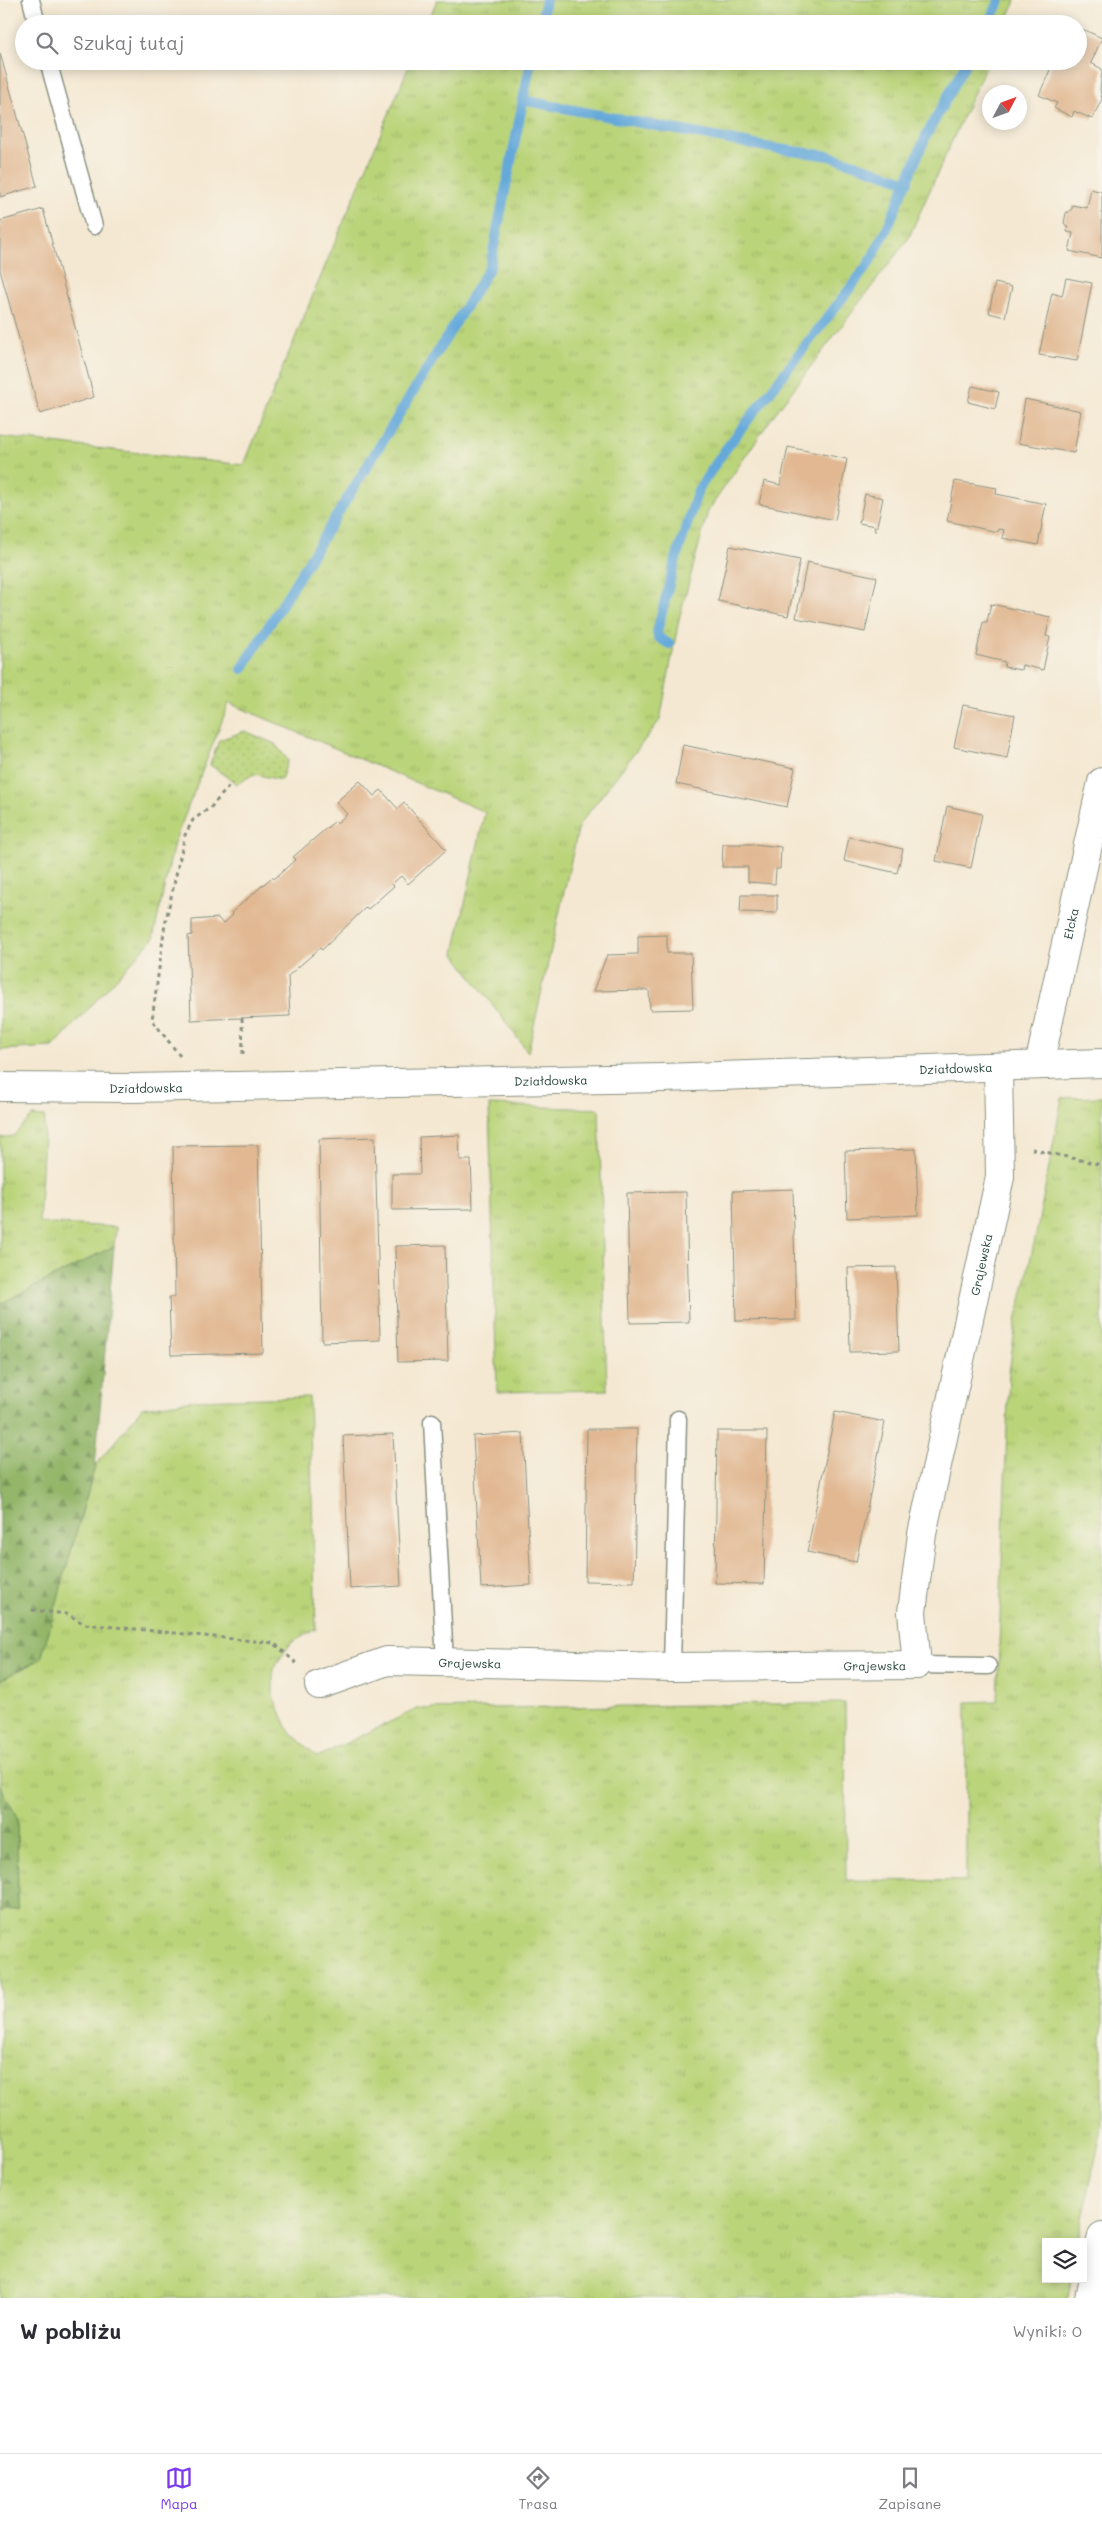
<!DOCTYPE html>
<html lang="pl">
<head>
<meta charset="utf-8">
<style>
  body { margin:0; font-family:Mali,sans-serif; background:#f2f2f3; color:#2b2b33 }
  .controls { position:absolute; right:15px; bottom:15px; display:grid; overflow:hidden; border-radius:0px; box-shadow:0 2px 12px #0003 }
  .controls button { width:45px; height:45px; display:grid; place-items:center; padding:0; border:0; border-bottom:1px solid #e1e1e2; background:#fff; color:#2b2b33; font:25px sans-serif }
  .compass { position:absolute; left:982px; top:85px; width:45px; height:45px; border-radius:50%; background:#fff; box-shadow:0 2px 12px #0003; rotate:49deg }
  .list { margin:0; padding:0; list-style:none }
  h2 { display:flex; justify-content:space-between; align-items:center; height:65px; margin:0; padding:0 20px; font-size:21px }
  h2 small { font-size:16px; font-weight:400; color:#7c7c81 }
  .icon { flex:none; width:28px; height:28px; fill:none; stroke:currentColor; stroke-width:2; stroke-linecap:round; stroke-linejoin:round }
  .map { position:relative; flex:none; width:1102px; height:2298px; overflow:hidden }
  .search { position:absolute; background:#fff; box-shadow:0 2px 12px #0003; left:15px; right:15px; top:15px; height:55px; display:flex; align-items:center; gap:12px; box-sizing:border-box; padding:0 18px; border-radius:28px; color:#7c7c81; font-size:19px }
  .sheet { height:155px; background:#fff }
  nav { display:flex; justify-content:space-around; align-items:center; box-sizing:border-box; height:70px; border-top:1px solid #e1e1e2; background:#fff; font-size:14px; color:#7c7c81 }
  nav a { display:grid; justify-items:center; gap:2px }
  nav .on { color:#7c3aed }
  .map>svg:first-child { display:block }
  .grass { fill:url(#grass-tufts); stroke:#6c8856 }
  .forest { fill:url(#forest-firs); stroke:#597a4e }
  .park { fill:url(#park-dots); stroke:#6c8856 }
  .lines { fill:none; stroke-linecap:round; stroke-linejoin:round }
  .stream { stroke:#65a9da; stroke-width:10 }
  .building { fill:#e1b892 }
  .lane-casing { stroke:#8a9283; stroke-width:19 }
  .street-casing { stroke:#8a9283; stroke-width:30 }
  .secondary-casing { stroke:#8a9283; stroke-width:30 }
  .path { stroke:#8a9283; stroke-width:3; stroke-dasharray:4 4; stroke-linecap:butt }
  .lane { stroke:#fff; stroke-width:16 }
  .street { stroke:#fff; stroke-width:28 }
  .secondary { stroke:#fff; stroke-width:28 }
  .labels { text-anchor:middle; dominant-baseline:central; stroke-width:5; stroke-linejoin:round; paint-order:stroke }
  .street-label { font-size:12px; fill:#1f3d34; stroke:#f7f3e8 }
</style>
</head>
<body>
<div class="map">
<svg width="1102" height="2298" viewBox="0 0 1102 2298">
  <defs>
    <pattern id="grass-tufts" width="24" height="20" patternUnits="userSpaceOnUse" patternTransform="scale(1.25)"><rect width="24" height="20" fill="#bad479"/><path d="M3 7l-1-3M5 7V3M7 7l1-3M15 17l-1-3M17 17v-4M19 17l1-3" fill="none" stroke="#9fb769"/></pattern>
    <pattern id="forest-firs" width="22" height="20" patternUnits="userSpaceOnUse" patternTransform="scale(1.25)"><rect width="22" height="20" fill="#93b669"/><path d="M5 1l3.5 6h-7zM16 11l3.5 6h-7z" fill="#779557"/></pattern>
    <pattern id="park-dots" width="8" height="8" patternUnits="userSpaceOnUse" patternTransform="scale(1.25)"><rect width="8" height="8" fill="#bad479"/><path d="M2 2h.1M6 6h.1" fill="none" stroke="#9fb769" stroke-width="1.8" stroke-linecap="round"/></pattern>
  </defs>
  <rect width="100%" height="100%" fill="#f7f3e8"/>
  <filter id="ink" filterUnits="userSpaceOnUse"><feTurbulence type="fractalNoise" baseFrequency=".02" numOctaves="2"/><feDisplacementMap in="SourceGraphic" scale="10" xChannelSelector="R" yChannelSelector="G"/><feConvolveMatrix kernelMatrix="1 2 1 2 8 2 1 2 1" color-interpolation-filters="sRGB"/></filter>
  <filter id="wash" filterUnits="userSpaceOnUse"><feTurbulence type="fractalNoise" baseFrequency=".0096" numOctaves="4" result="noise"/><feDisplacementMap in="SourceGraphic" scale="20" xChannelSelector="R" yChannelSelector="G"/><feGaussianBlur stdDeviation="1.12" result="paint"/><feColorMatrix in="noise" values="0 0 0 0 0 0 0 0 0 0 0 0 0 0 0 0 0 1.4 0 .05"/><feComposite in="paint" operator="in"/></filter>
  <g filter="url(#wash)">
    <rect width="100%" height="100%" fill="#f4e8d2"/>
    <g class="grass">
      <polygon points="437,0 1016,0 1005,24 427,24"/>
      <polygon points="411,61 988,61 908,239 773,416 708,511 679,619 660,720 579,825 528,1052 454,953 485,812 229,703 174,843 153,939 53,1047 0,1050 0,437 244,465 287,357"/>
      <polygon points="1102,1097 1102,2128 1078,2242 1046,2242 1046,2279 1071,2279 1068,2298 0,2298 0,1911 18,1909 17,1817 0,1786 0,1680 41,1659 95,1466 142,1408 194,1400 309,1397 316,1629 291,1643 273,1669 273,1696 289,1731 317,1757 417,1709 845,1703 846,1880 966,1881 966,1702 997,1701 1009,1373 1016,1322 1036,1235 1062,1098"/>
      <polygon points="489,1105 599,1109 607,1390 497,1392"/>
      <polygon points="32,1116 45,1117 39,1223 116,1227 114,1246 0,1304 0,1138 13,1136"/>
    </g>
    <g class="forest">
      <polygon points="114,1246 95,1466 41,1659 0,1680 0,1304"/>
      <polygon points="0,1786 17,1817 18,1909 0,1911"/>
    </g>
    <polygon class="park" points="245,731 275,744 288,760 281,780 254,774 237,784 210,765 219,740"/>
    <g class="lines">
      <g class="stream">
        <polyline points="540,24 546,0"/>
        <polyline points="988,24 1000,0"/>
        <polyline points="522,100 771,148 830,156 908,182"/>
        <polyline points="669,644 658,637 657,632 673,569 698,490 725,450 868,265 886,231 926,136 967,61"/>
        <polyline points="242,669 490,267 531,61"/>
      </g>
    </g>
    <g id="blocks">
      <g class="building">
        <polygon points="1078,27 1102,38 1091,63 1102,69 1100,90 1102,99 1092,119 1074,111 1072,117 1054,108 1057,103 1039,95 1054,61 1078,61"/>
        <polygon points="0,53 37,186 0,197"/>
        <polygon points="1091,189 1102,192 1102,258 1069,251 1073,233 1067,232 1068,228 1064,223 1066,213 1072,209 1072,205 1087,208"/>
        <polygon points="43,209 94,397 40,414 0,270 0,221"/>
        <polygon points="1066,278 1092,283 1077,361 1039,355 1052,293 1062,296"/>
        <polygon points="995,283 1012,287 1005,317 989,313"/>
        <polygon points="972,386 999,392 995,409 968,402"/>
        <polygon points="1025,399 1081,411 1074,453 1018,443"/>
        <polygon points="788,447 847,459 835,520 759,504 764,481 780,485"/>
        <polygon points="955,481 997,488 996,494 1046,504 1038,545 1002,538 1004,530 998,529 997,532 947,521"/>
        <polygon points="865,494 883,498 876,530 874,530 875,526 859,523"/>
        <polygon points="730,546 800,560 788,616 718,601"/>
        <polygon points="807,562 877,577 865,632 796,618"/>
        <polygon points="991,604 1050,617 1046,636 1050,637 1043,670 1022,665 1021,670 1004,667 1005,662 976,655 983,622 987,622"/>
        <polygon points="963,705 1015,715 1007,758 954,747"/>
        <polygon points="683,745 795,768 787,807 676,784"/>
        <polygon points="360,781 374,796 381,790 398,809 404,802 446,850 408,884 401,876 392,884 394,886 368,909 366,907 322,950 320,948 288,976 290,1016 191,1020 188,936 192,935 192,920 218,918 223,924 233,915 231,913 272,877 274,879 296,859 293,857 335,821 337,823 347,814 336,802"/>
        <polygon points="947,806 982,814 971,868 936,861"/>
        <polygon points="849,837 903,849 897,873 844,861"/>
        <polygon points="723,844 753,844 781,847 780,869 776,869 775,884 748,882 748,867 722,867"/>
        <polygon points="741,895 777,895 777,913 740,912"/>
        <polygon points="667,935 667,953 691,953 693,1009 650,1010 649,990 593,991 607,955 638,954 638,936"/>
        <polygon points="459,1135 460,1160 471,1160 473,1209 392,1210 392,1174 420,1174 419,1137"/>
        <polygon points="375,1137 380,1340 322,1342 319,1139"/>
        <polygon points="258,1145 263,1353 171,1355 169,1297 175,1297 173,1146"/>
        <polygon points="916,1149 918,1215 847,1218 845,1151"/>
        <polygon points="793,1189 796,1320 736,1321 733,1191"/>
        <polygon points="686,1192 689,1322 630,1323 627,1193"/>
        <polygon points="445,1245 448,1361 398,1362 395,1246"/>
        <polygon points="896,1267 899,1351 850,1352 848,1268"/>
        <polygon points="835,1412 885,1422 856,1562 807,1552"/>
        <polygon points="587,1429 637,1429 634,1582 585,1581"/>
        <polygon points="717,1431 767,1431 764,1584 715,1583"/>
        <polygon points="523,1433 531,1585 481,1588 473,1436"/>
        <polygon points="393,1434 401,1586 350,1589 343,1436"/>
      </g>
    </g>
  </g>
  <g filter="url(#ink)">
    <use href="#blocks" fill-opacity="0" stroke="#8a9283" stroke-width="1"/>
    <g class="lines">
      <defs>
        <g id="lane">
          <polyline points="31,0 37,24"/>
          <polyline points="48,61 94,226"/>
          <polyline points="432,1422 445,1662"/>
          <polyline points="917,1665 988,1666"/>
          <polyline points="672,1667 678,1419"/>
        </g>
        <g id="street">
          <path id="s1" d="M 1039,1065 L 1102,782"/>
          <path id="s2" d="M 319,1685 L 387,1661 L 672,1667 L 917,1665 L 912,1612 L 922,1534 L 1000,1177 L 998,1067"/>
          <polyline points="1089,2298 1102,2236"/>
        </g>
        <g id="secondary">
          <path id="s3" d="M 0,1087 L 131,1088 L 663,1078 L 1102,1063"/>
        </g>
      </defs>
      <use href="#lane" class="lane-casing"/>
      <use href="#street" class="street-casing"/>
      <use href="#secondary" class="secondary-casing"/>
      <g class="path">
        <polyline points="242,1018 243,1054"/>
        <polyline points="180,1056 152,1020 165,924 185,835 193,820 211,807 232,783"/>
        <polyline points="1032,1149 1102,1165"/>
        <polyline points="32,1610 67,1614 85,1624 274,1643 297,1664"/>
      </g>
      <use href="#lane" class="lane"/>
      <use href="#street" class="street"/>
      <use href="#secondary" class="secondary"/>
    </g>
  </g>
  <g class="labels">
    <g class="street-label">
      <text stroke="none"><textPath href="#s1" startOffset="145">Ełcka</textPath></text>
      <text stroke="none"><textPath href="#s3" startOffset="956">Działdowska</textPath></text>
      <text stroke="none"><textPath href="#s3" startOffset="551">Działdowska</textPath></text>
      <text stroke="none"><textPath href="#s3" startOffset="146">Działdowska</textPath></text>
      <text stroke="none"><textPath href="#s2" startOffset="1010">Grajewska</textPath></text>
      <text stroke="none"><textPath href="#s2" startOffset="155">Grajewska</textPath></text>
      <text stroke="none"><textPath href="#s2" startOffset="560">Grajewska</textPath></text>
    </g>
  </g>
</svg>
<div class="controls">
<button><svg class="icon" aria-label="layers" viewBox="0 0 24 24"><path d="M12 4l9 5-9 5-9-5zM3 14l9 5 9-5"/></svg></button>
</div>
<svg class="compass" viewBox="-18 -18 36 36"><path d="M0-13l5 13h-10z" fill="#e53935"/><path d="M0 13l5-13h-10z" fill="#7c7c81"/></svg>
<div class="search"><svg class="icon" aria-label="search" viewBox="0 0 24 24"><circle cx="10" cy="10" r="6"/><path d="M15 15l6 6"/></svg>Szukaj tutaj</div>
</div>
<section class="sheet">
<h2>W pobliżu<small>Wyniki: 0</small></h2>
<ul class="list">
</ul>
</section>
<nav>
<a class="on"><svg class="icon" aria-label="map" viewBox="0 0 24 24"><path d="M3 6l6-2 6 2 6-2v14l-6 2-6-2-6 2zM9 4v14M15 6v14"/></svg>Mapa</a>
<a><svg class="icon" aria-label="directions" viewBox="0 0 24 24"><path d="M12 3l9 9-9 9-9-9zM9 14v-3h6M13 9l2 2-2 2"/></svg>Trasa</a>
<a><svg class="icon" aria-label="saved" viewBox="0 0 24 24"><path d="M7 4h10v16l-5-4-5 4z"/></svg>Zapisane</a>
</nav>
</body>
</html>
